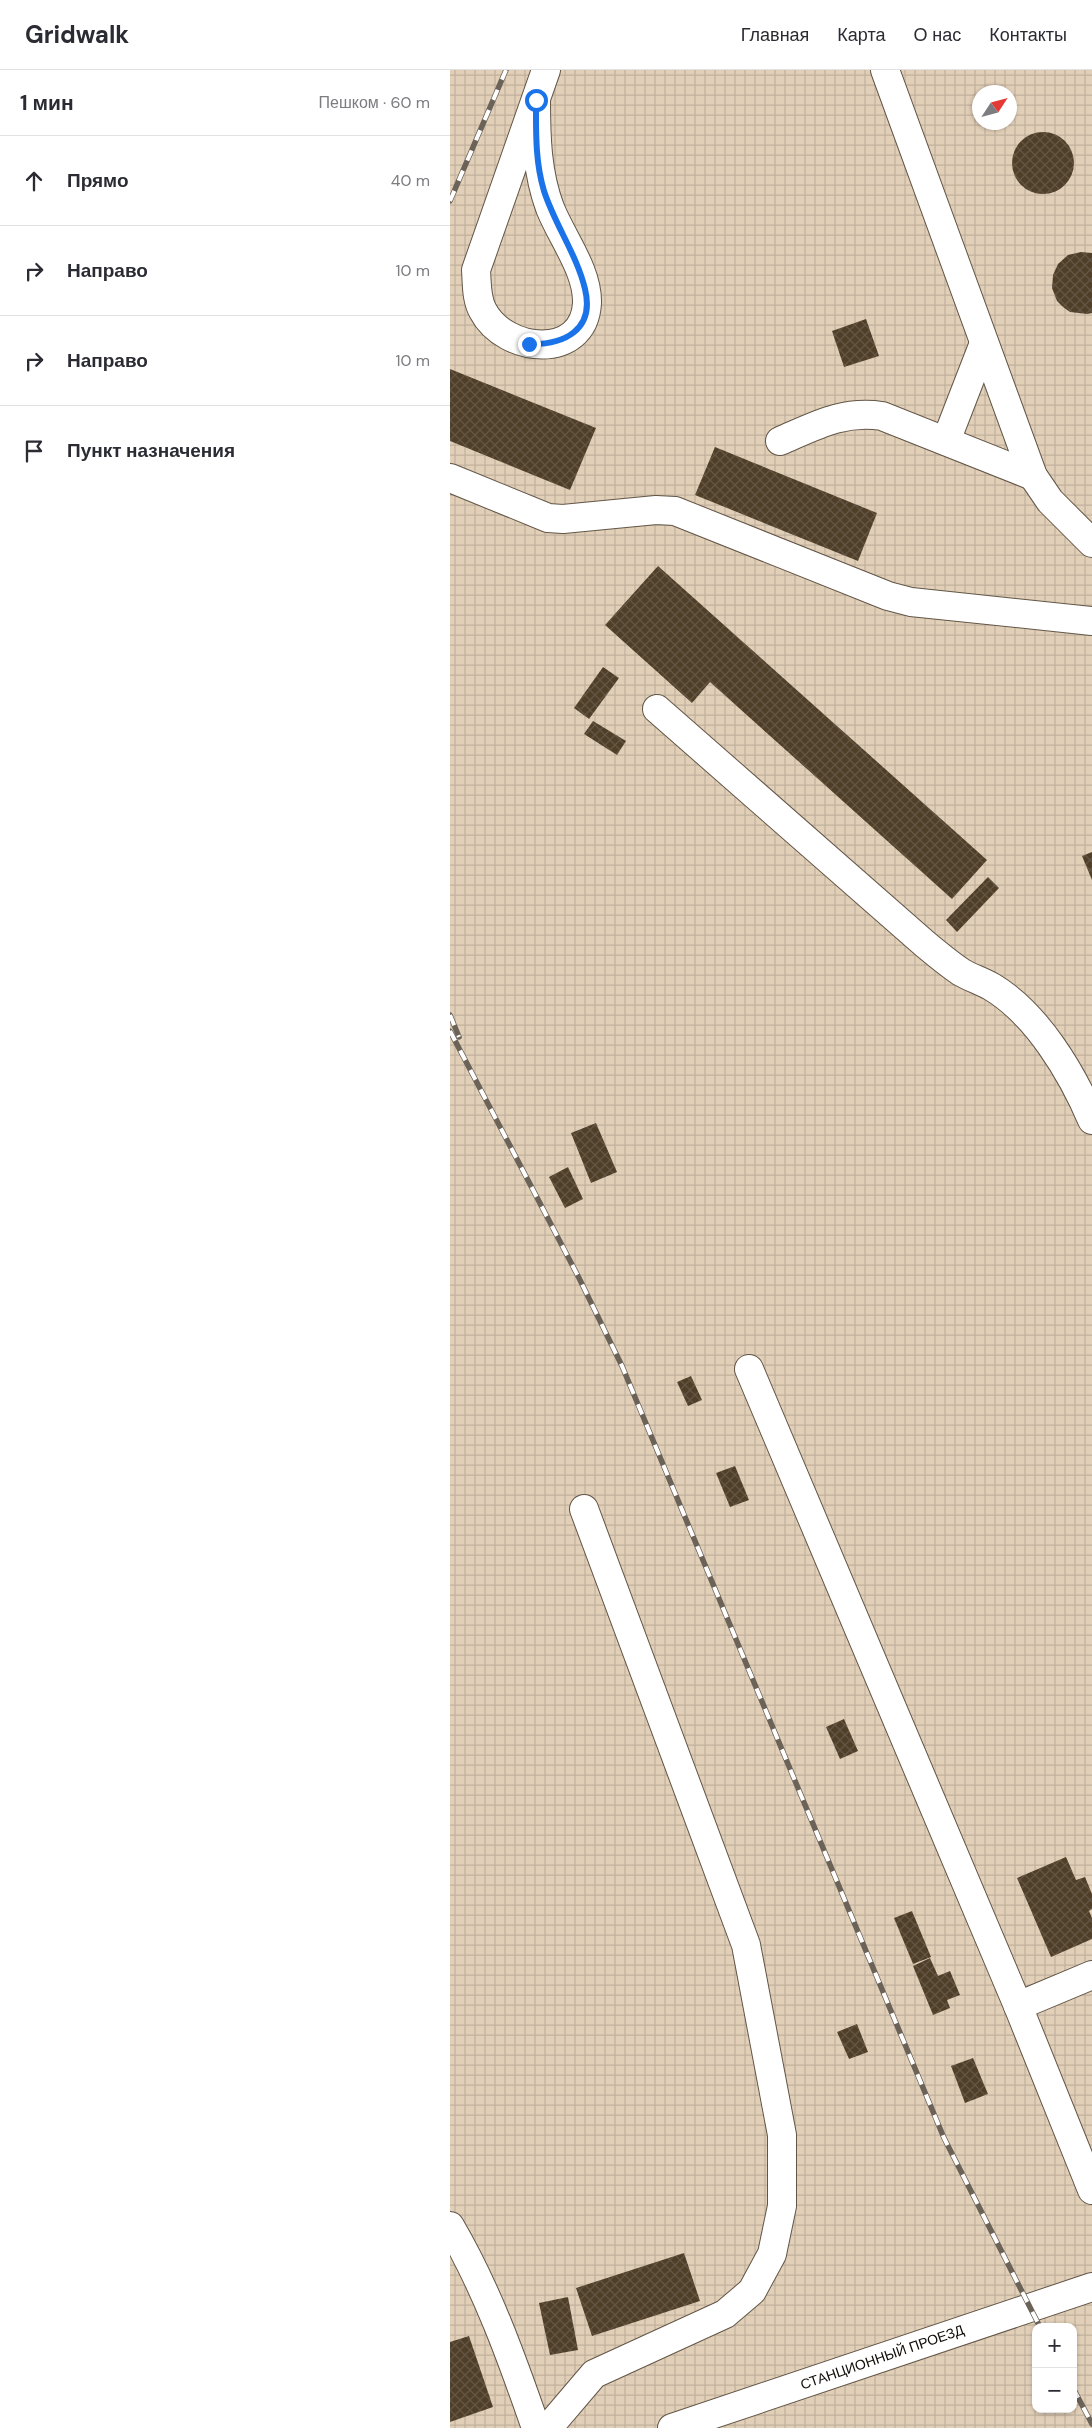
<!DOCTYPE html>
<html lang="ru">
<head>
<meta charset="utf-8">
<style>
  body { margin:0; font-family:"DM Sans",sans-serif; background:#f7f7f7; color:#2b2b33 }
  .controls { position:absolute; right:15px; bottom:15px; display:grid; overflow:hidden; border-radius:10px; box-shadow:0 1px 4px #0004 }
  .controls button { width:45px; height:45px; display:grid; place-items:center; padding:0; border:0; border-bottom:1px solid #e1e1e2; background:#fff; color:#2b2b33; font:25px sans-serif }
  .compass { position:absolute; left:522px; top:15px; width:45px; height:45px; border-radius:50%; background:#fff; box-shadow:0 1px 4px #0004; rotate:54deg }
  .stop { position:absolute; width:15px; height:15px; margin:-11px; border:4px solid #1a73e8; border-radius:50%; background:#fff }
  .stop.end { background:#1a73e8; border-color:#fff; box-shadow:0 1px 5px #0008 }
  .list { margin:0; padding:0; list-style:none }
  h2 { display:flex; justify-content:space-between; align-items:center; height:65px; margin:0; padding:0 20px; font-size:21px }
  h2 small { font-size:16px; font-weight:400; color:#7c7c81 }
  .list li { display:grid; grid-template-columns:32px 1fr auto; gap:15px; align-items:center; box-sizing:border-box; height:90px; padding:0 20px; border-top:1px solid #e1e1e2 }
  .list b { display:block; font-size:19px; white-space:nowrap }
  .list em { font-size:16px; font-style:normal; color:#7c7c81 }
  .icon { flex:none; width:28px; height:28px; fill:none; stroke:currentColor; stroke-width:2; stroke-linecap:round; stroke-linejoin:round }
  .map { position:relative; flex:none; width:642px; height:2358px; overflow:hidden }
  header { display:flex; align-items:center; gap:30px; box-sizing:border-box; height:70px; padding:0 25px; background:#fff; border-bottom:1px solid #e1e1e2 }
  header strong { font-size:24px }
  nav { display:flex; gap:28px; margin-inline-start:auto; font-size:18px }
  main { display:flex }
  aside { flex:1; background:#fff }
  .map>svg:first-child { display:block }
  .industrial { fill:url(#industrial-grid); fill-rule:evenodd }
  .building { fill:url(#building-cross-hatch) }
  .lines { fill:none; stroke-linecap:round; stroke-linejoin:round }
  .minor-casing { stroke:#625647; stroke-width:30 }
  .minor { stroke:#fff; stroke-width:28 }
  .rail-casing { stroke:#6b6258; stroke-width:5.5 }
  .rail { stroke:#fff; stroke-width:4; stroke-dasharray:11; stroke-linecap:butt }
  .route { stroke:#1a73e8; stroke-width:6 }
  .labels { text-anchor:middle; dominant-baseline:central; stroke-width:5; stroke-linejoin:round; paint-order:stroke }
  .street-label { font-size:14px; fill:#110c07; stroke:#fff }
</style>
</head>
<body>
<header>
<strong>Gridwalk</strong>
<nav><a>Главная</a><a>Карта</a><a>О нас</a><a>Контакты</a></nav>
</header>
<main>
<aside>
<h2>1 мин<small>Пешком · 60 m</small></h2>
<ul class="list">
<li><svg class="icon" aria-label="ahead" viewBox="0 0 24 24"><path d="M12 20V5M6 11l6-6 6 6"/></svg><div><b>Прямо</b></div><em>40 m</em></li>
<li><svg class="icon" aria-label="right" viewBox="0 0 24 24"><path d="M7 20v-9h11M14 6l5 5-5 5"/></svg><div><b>Направо</b></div><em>10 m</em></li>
<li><svg class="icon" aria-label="right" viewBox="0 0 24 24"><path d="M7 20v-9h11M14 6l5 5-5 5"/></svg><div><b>Направо</b></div><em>10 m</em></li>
<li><svg class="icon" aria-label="arrive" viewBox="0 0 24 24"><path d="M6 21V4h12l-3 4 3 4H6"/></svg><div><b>Пункт назначения</b></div></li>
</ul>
</aside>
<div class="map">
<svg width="642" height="2358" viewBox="0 0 642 2358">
  <defs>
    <pattern id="industrial-grid" width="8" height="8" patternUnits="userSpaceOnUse" patternTransform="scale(1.25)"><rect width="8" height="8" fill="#e2cfb8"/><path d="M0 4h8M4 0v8" fill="none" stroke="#c1b19d"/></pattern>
    <pattern id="building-cross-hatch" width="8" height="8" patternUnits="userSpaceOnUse" patternTransform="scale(1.25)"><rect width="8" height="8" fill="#4f3e28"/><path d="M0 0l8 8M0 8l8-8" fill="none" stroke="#645644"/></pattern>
  </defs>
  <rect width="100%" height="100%" fill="#eadcca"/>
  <path class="industrial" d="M 0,0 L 642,0 L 642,2358 L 0,2358 ZM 530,22 L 560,22 L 560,52 L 530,52 ZM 586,2257 L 623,2257 L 623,2339 L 586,2339 Z"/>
  <g class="building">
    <circle cx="593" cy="93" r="31"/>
    <polygon points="631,182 642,183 642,243 637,244 620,242 613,237 607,231 602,218 603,205 608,194 618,185"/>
    <polygon points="416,249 429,286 394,297 382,261"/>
    <polygon points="0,299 146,358 120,420 0,371"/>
    <polygon points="265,377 427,443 408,491 245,425"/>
    <polygon points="208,496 537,790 502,829 260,612 242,633 155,555"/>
    <polygon points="153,597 169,608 139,649 124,638"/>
    <polygon points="143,651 176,671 167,685 134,664"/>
    <polygon points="642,782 642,810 632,786"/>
    <polygon points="538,807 549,818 507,862 496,850"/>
    <polygon points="146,1053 167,1102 141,1113 121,1063"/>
    <polygon points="118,1097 133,1129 115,1138 99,1107"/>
    <polygon points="241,1306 252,1330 238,1336 227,1312"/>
    <polygon points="285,1396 299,1430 280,1437 266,1403"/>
    <polygon points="394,1649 408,1681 390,1689 376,1657"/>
    <polygon points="616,1787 626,1810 635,1807 642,1824 642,1839 639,1841 642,1848 642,1869 601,1887 567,1808"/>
    <polygon points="462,1841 481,1887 463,1894 444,1848"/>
    <polygon points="480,1888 488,1906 500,1901 510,1925 497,1930 500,1938 483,1945 463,1896"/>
    <polygon points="407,1954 418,1982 399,1989 387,1962"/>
    <polygon points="523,1988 538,2024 515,2033 501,1996"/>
    <polygon points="234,2183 250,2231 142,2266 126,2218"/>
    <polygon points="118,2227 128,2280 100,2285 89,2233"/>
    <polygon points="19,2266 43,2337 0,2352 0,2272"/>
  </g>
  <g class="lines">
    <defs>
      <g id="minor">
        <polyline points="435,0 583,406 600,431 642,473"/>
        <path d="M 86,30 C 86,68 87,103 100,138 C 112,168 138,201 137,233 C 134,291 55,283 33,241 C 26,229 27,213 26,200 L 96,0"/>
        <path d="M 330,371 C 365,356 393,340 432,346 L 583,406"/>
        <polyline points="496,371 534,273"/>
        <polyline points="0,408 98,448 113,449 206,440 225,441 438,526 461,532 642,551"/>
        <path d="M 207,639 L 475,874 C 487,884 499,894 511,902 C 521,908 532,911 542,917 C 587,944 622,1003 642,1050"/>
        <polyline points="299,1299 568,1936 642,2120"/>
        <polyline points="568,1936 642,1905"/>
        <path d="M 0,2156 C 37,2219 62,2289 86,2358"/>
        <polyline points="98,2358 144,2304 275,2244 302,2221 322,2184 332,2136 332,2065 296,1875 134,1439"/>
        <polyline points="222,2358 642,2217"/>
      </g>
    </defs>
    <use href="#minor" class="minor-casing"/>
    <use href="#minor" class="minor"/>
    <defs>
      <g id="rail">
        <polyline points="0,131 56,0"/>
        <polyline points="0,945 9,967"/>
        <polyline points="0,961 129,1208 172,1296 494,2068 590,2257"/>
        <polyline points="623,2318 642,2354"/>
      </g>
    </defs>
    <use href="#rail" class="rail-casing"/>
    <use href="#rail" class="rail"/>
  </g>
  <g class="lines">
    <path class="route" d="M 79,274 C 114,275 145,260 135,219 C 127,185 105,155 94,121 C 85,91 86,61 86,30"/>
  </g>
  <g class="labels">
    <g class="street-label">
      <text transform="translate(432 2287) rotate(-19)">СТАНЦИОННЫЙ ПРОЕЗД</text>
    </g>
  </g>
</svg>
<div class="controls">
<button>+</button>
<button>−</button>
</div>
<svg class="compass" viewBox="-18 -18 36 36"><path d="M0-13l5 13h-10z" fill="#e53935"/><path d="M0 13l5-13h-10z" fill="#7c7c81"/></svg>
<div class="stop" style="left:86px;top:30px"></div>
<div class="stop end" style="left:79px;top:274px"></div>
</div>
</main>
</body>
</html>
